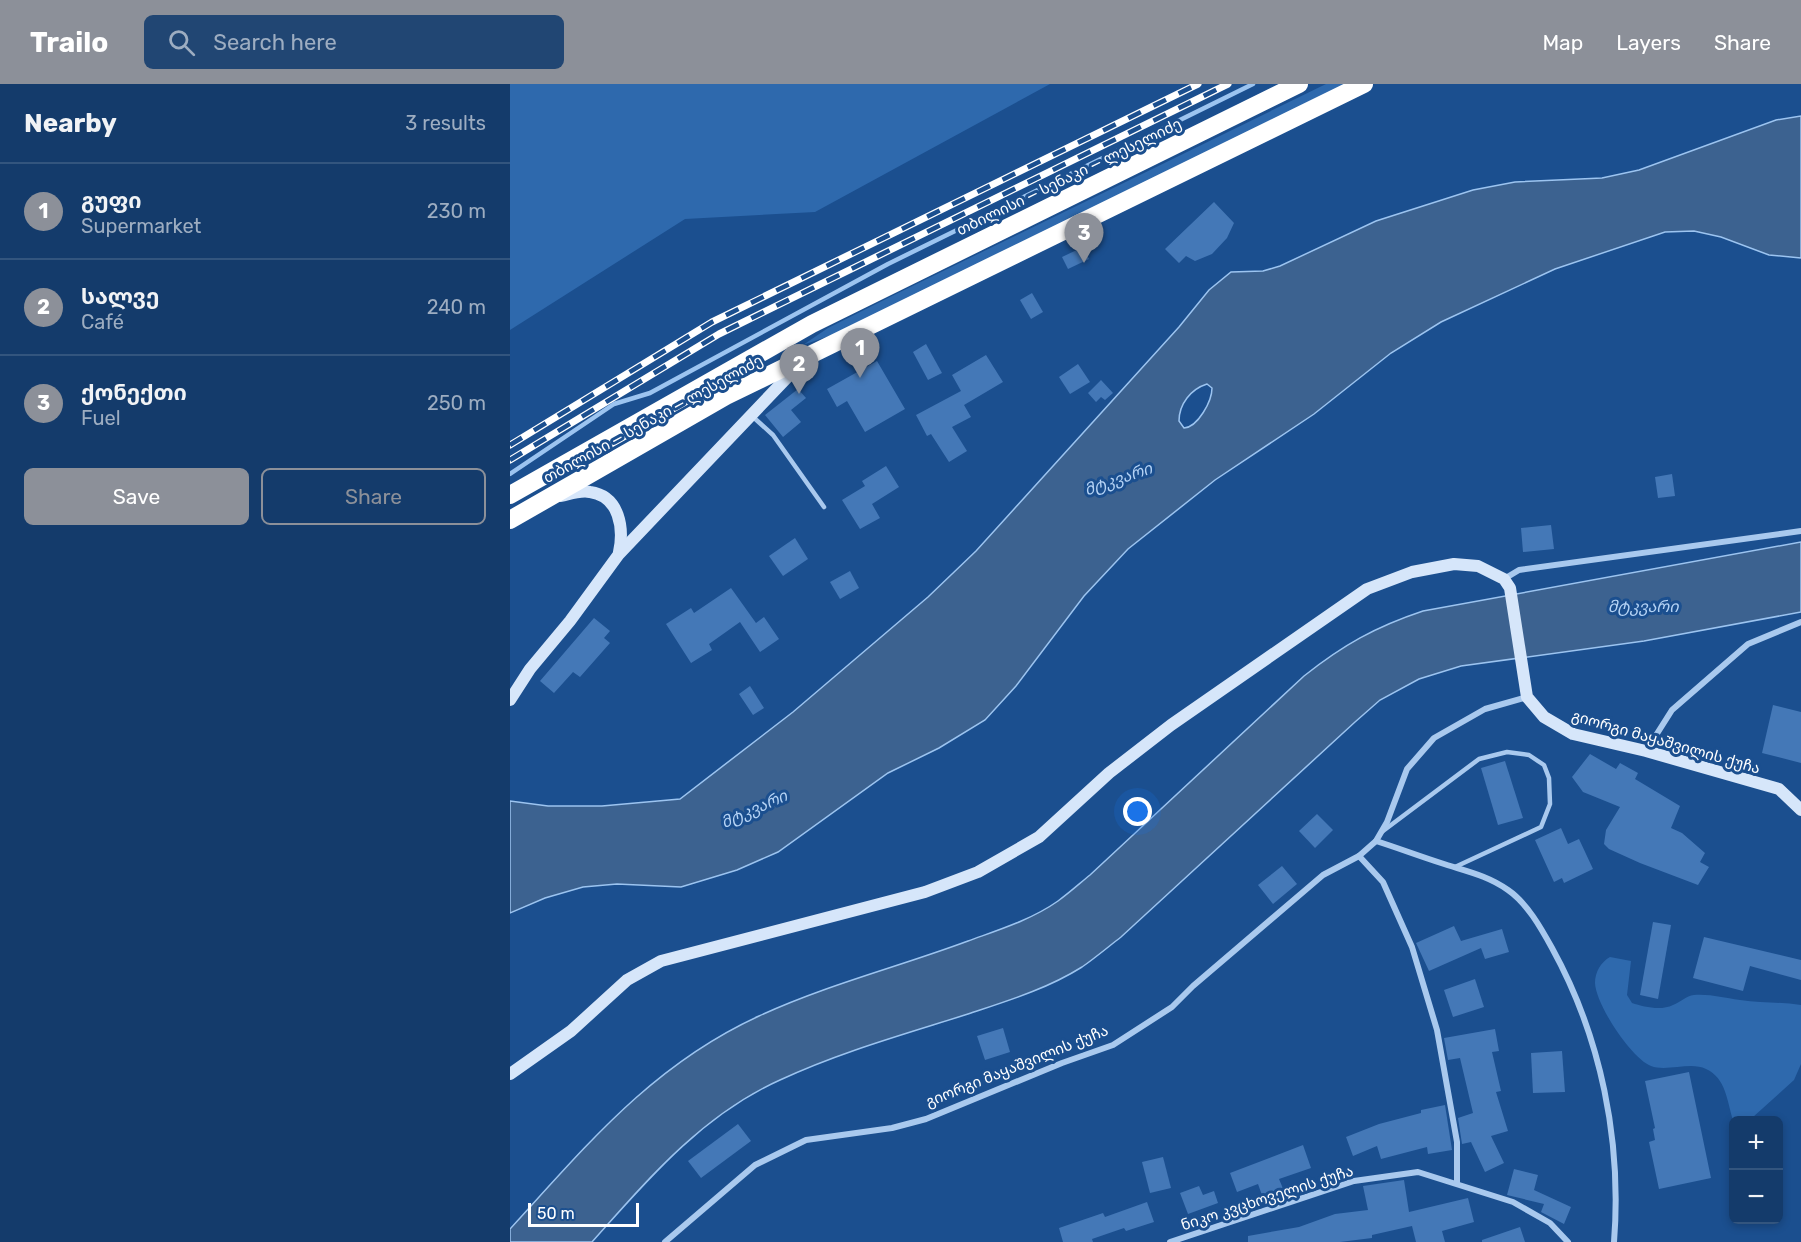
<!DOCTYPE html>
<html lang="en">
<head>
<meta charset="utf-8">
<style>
  body { margin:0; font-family:Rubik,"Noto Sans Georgian",sans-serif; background:#214673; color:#f1f3f6 }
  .controls { position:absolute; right:18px; bottom:18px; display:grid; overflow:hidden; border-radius:9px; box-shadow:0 3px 9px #0003 }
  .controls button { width:54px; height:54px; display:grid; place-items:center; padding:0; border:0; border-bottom:2px solid #33557e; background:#143b6b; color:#f1f3f6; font:30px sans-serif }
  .scale { position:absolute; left:18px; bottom:15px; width:111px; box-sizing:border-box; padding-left:6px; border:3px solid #fff; border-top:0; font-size:16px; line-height:21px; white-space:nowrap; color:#fff; -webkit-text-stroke:4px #1b4f8f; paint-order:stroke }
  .you { position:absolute; left:628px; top:728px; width:21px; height:21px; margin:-15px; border:4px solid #fff; border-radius:50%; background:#1a73e8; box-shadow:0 0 0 9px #1a73e833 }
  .badge { display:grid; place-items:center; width:39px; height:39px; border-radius:50%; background:#8c9099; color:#fff; font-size:20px; font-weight:700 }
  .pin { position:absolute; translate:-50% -50px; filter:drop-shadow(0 2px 3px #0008) }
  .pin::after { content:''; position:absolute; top:32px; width:21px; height:18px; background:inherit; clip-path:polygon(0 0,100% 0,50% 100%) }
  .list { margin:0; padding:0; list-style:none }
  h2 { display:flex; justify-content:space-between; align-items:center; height:78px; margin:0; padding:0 24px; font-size:26px }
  h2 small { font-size:20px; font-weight:400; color:#9dadc1 }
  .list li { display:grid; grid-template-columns:39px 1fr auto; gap:18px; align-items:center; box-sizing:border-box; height:96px; padding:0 24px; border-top:2px solid #33557e }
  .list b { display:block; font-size:22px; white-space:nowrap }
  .list p { margin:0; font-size:20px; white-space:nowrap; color:#9dadc1 }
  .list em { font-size:20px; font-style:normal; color:#9dadc1 }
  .actions { display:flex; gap:12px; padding:18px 24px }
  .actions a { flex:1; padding:14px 0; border:2px solid #8c9099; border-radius:9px; text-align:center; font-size:21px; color:#8c9099 }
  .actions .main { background:#8c9099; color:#fff }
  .icon { flex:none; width:33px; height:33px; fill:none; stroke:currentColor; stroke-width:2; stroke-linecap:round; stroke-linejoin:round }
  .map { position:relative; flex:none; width:1291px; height:1158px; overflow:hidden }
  header { display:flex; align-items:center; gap:36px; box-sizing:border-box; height:84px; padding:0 30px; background:#8c9099; color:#fff }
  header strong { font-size:28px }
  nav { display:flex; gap:33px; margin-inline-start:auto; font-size:21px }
  .search { width:420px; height:54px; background:#214673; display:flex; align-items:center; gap:15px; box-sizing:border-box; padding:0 21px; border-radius:9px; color:#9dadc1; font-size:22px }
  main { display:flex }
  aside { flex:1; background:#143b6b }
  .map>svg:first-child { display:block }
  .green { fill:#2e69ad }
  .water { fill:#3c6290; stroke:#9cc4f0; stroke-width:1.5; fill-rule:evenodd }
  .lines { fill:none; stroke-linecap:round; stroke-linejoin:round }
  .stream { stroke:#9cc4f0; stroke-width:4.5 }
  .building { fill:#4478b7 }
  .lane { stroke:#a9c9ee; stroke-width:4.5 }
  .street { stroke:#a9c9ee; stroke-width:6 }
  .secondary { stroke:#d6e6fa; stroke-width:12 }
  .highway { stroke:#fff; stroke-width:18 }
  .rail-casing { stroke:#fff; stroke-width:7 }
  .rail { stroke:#1b4f8f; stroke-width:4.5; stroke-dasharray:14; stroke-linecap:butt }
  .labels { text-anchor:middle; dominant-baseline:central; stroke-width:6; stroke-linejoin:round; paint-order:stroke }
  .street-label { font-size:15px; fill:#fff; stroke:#1b4f8f }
  .water-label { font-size:16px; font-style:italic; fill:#b5d3f5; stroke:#1b4f8f }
</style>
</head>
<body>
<header>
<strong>Trailo</strong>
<div class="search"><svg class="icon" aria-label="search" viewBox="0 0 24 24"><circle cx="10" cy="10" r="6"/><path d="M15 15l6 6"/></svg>Search here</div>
<nav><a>Map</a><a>Layers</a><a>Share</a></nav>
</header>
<main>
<aside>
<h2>Nearby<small>3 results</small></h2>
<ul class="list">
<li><span class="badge">1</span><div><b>გუფი</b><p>Supermarket</p></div><em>230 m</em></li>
<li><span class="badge">2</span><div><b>სალვე</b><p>Café</p></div><em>240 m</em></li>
<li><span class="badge">3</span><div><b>ქონექთი</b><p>Fuel</p></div><em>250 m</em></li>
</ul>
<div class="actions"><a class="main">Save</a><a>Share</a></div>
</aside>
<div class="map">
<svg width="1291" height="1158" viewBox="0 0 1291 1158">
  <rect width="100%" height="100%" fill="#1b4f8f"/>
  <g class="green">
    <polygon points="0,0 540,0 305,128 175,135 0,246"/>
    <polygon points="816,0 837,0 322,251 293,261 318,244 382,212"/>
    <path d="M 1100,873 L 1121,877 L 1117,911 L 1122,919 C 1134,923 1151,927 1163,921 C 1171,918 1176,912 1184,911 C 1202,910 1213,914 1230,916 C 1251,919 1271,918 1291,921 L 1291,980 L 1284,996 L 1243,1033 L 1223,1036 C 1217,1017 1216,994 1196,985 C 1181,977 1157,988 1141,982 C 1121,974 1086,921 1085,899 C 1085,888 1091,878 1100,873 Z"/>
  </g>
  <g class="water">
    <path d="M 1291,32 L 1291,174 L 1259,171 L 1211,153 L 1184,147 L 1155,148 L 1045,185 L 931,238 L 881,269 L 804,330 L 705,396 L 618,465 L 574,512 L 506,602 L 475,636 L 429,664 L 378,689 L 268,768 L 227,786 L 171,803 L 107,800 L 73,803 L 35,814 L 0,829 L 0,717 L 38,722 L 92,722 L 170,715 L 283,628 L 418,513 L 466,467 L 669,243 L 699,206 L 721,188 L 753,187 L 770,182 L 866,137 L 963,106 L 1005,98 L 1092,94 L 1129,86 L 1266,36 ZM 697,300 L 702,304 C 702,317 688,343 674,344 L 669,337 C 669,320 681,305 697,300 Z"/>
    <path d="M 1291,458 L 1291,528 L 1134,557 L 951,582 L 909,595 L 870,616 L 845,638 L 611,853 C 598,863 585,874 572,883 C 537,905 497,917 458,930 C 395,950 330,968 270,996 C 192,1031 137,1096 82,1158 L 0,1158 L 0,1145 C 77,1061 142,981 249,932 C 316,901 388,883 458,857 C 488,846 521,836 548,817 C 559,809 569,800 580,791 L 794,592 C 833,561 865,543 913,527 Z"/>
  </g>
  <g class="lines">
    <polyline class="stream" points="0,390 104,320 140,309 378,180 743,0"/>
  </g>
  <g class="building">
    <polygon points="704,118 724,139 717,154 702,170 685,177 676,172 669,179 655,165"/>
    <polygon points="573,163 579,175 558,185 552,173"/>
    <polygon points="522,209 533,228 521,235 510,216"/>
    <polygon points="416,260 432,289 418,296 403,268"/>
    <polygon points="476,271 493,298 454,321 461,333 442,343 457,367 439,378 421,350 417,352 406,331 451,307 442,291"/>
    <polygon points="367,277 395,325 355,348 337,317 327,323 317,305"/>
    <polygon points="568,280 580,298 560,310 549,293"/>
    <polygon points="591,296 603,309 595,316 591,313 586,318 578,309"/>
    <polygon points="288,305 296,314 281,326 291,338 273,353 255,331"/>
    <polygon points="376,382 389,403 362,420 370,434 350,445 332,416 355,402 352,397"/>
    <polygon points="1162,390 1165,412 1148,414 1145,393"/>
    <polygon points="1041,441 1044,465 1013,468 1011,444"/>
    <polygon points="285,454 298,475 273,492 259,472"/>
    <polygon points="340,487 349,504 330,515 320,498"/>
    <polygon points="221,504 246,539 254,533 269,555 250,568 230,538 199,560 202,566 181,579 156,540 181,524 184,529"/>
    <polygon points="84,534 100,547 94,554 100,559 70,593 63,588 44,609 30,597"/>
    <polygon points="240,602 254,624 243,631 229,610"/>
    <polygon points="1263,621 1291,628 1291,679 1252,669"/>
    <polygon points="1080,670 1106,685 1110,679 1128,689 1125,695 1170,722 1161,744 1172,749 1195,769 1190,778 1199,783 1188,801 1130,779 1099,765 1094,760 1096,746 1110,723 1073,708 1062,693"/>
    <polygon points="995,677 1013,734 988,741 971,684"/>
    <polygon points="807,730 823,746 805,764 789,747"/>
    <polygon points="1051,744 1058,760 1069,755 1083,785 1054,799 1052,794 1044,798 1025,756"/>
    <polygon points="772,782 787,800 763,820 748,801"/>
    <polygon points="1143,838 1161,841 1148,915 1130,911"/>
    <polygon points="944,842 951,857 992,845 999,868 975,875 971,864 919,887 906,859"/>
    <polygon points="1194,853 1291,876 1291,896 1240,882 1233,907 1183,894"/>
    <polygon points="965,895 974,923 943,933 934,906"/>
    <polygon points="493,944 500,968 475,976 467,952"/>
    <polygon points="985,945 989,967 982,968 991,1007 986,1008 998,1047 981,1052 994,1079 975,1088 961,1058 952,1060 948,1034 963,1029 950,974 938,976 934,954"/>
    <polygon points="1052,967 1055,1008 1023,1009 1021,969"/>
    <polygon points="1179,988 1201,1094 1149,1105 1139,1058 1145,1056 1143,1045 1145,1044 1135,997"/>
    <polygon points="935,1021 942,1066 918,1070 917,1063 871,1075 867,1062 843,1072 836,1053 869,1040 911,1029 911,1026"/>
    <polygon points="228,1040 241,1057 191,1094 178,1077"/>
    <polygon points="793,1061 801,1084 769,1095 774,1107 753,1114 748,1100 727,1108 720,1089"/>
    <polygon points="653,1073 661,1104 640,1109 632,1078"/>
    <polygon points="1004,1085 1028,1091 1024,1106 1061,1123 1054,1140 1031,1128 1034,1120 997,1111"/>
    <polygon points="894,1096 899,1128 958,1114 964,1138 932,1147 935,1158 906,1158 902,1142 862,1151 862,1154 830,1158 738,1158 738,1152 789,1143 825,1130 858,1126 853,1102"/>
    <polygon points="689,1102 693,1111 704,1107 708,1119 678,1130 670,1109"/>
    <polygon points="637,1118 644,1138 616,1147 614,1144 582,1155 583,1158 553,1158 549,1144 593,1129 595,1133"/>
    <polygon points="1010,1143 1015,1158 972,1158 972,1156"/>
  </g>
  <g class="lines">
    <g class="lane">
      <polyline points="242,332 263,351 314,423"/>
      <polyline points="873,747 969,675 997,668 1019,671 1034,681 1039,694 1040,720 1031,743 945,783"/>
    </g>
    <g class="street">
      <polyline points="994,495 1009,486 1291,447"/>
      <polyline points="1136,667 1162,626 1238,560 1291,538"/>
      <path d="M 866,757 C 888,764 909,772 931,779 C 955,787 977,791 998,806 C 1017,819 1031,844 1042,864 C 1091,953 1112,1057 1104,1158"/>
      <polyline points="849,772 873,798 902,863 927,946 947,1058 947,1098"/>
      <polyline points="155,1158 245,1081 296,1056 382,1044 416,1035 552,979 603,961 662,923 683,902 813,791 849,772 866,757 877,738 897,685 924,654 975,625 1017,613"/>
      <polyline points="660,1158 844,1097 908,1088 1003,1118 1040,1139 1058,1158"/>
    </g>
    <g class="secondary">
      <path d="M 51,412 C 60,410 70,406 80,408 C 110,412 114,445 109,468"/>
      <polyline points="0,616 20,585 60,537 109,470 288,282"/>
      <polyline points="0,990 61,947 117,896 151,877 415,808 468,788 529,753 599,689 661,641 857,505 902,488 944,480 968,482 994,495 1000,504 1017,613 1034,633 1063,650 1136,667 1269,705 1291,726"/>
    </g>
    <g class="highway">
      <polyline points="0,411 302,240 789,0"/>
      <polyline points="0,436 216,312 854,0"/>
    </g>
    <defs>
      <g id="rail">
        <polyline points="0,361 202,238 688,0"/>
        <polyline points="0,376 209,250 718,0"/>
      </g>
    </defs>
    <use href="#rail" class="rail-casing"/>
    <use href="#rail" class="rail"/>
  </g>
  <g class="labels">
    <g class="street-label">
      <text transform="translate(559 93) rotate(-26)">თბილისი — სენაკი — ლესელიძე</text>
      <text transform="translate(143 335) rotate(-29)">თბილისი — სენაკი — ლესელიძე</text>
      <text transform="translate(1156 658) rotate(16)">გიორგი მაყაშვილის ქუჩა</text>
      <text transform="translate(507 982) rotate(-22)">გიორგი მაყაშვილის ქუჩა</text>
      <text transform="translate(757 1114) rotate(-18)">ნიკო კვცხოველის ქუჩა</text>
    </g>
    <g class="water-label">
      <text transform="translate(608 395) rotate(-19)">მტკვარი</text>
      <text x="1133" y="522">მტკვარი</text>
      <text transform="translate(244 725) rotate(-24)">მტკვარი</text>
    </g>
  </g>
</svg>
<div class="controls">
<button>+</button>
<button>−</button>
</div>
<div class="scale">50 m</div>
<div class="you"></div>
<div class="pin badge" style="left:350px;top:294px">1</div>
<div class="pin badge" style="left:289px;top:310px">2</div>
<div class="pin badge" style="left:574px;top:179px">3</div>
</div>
</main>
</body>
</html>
